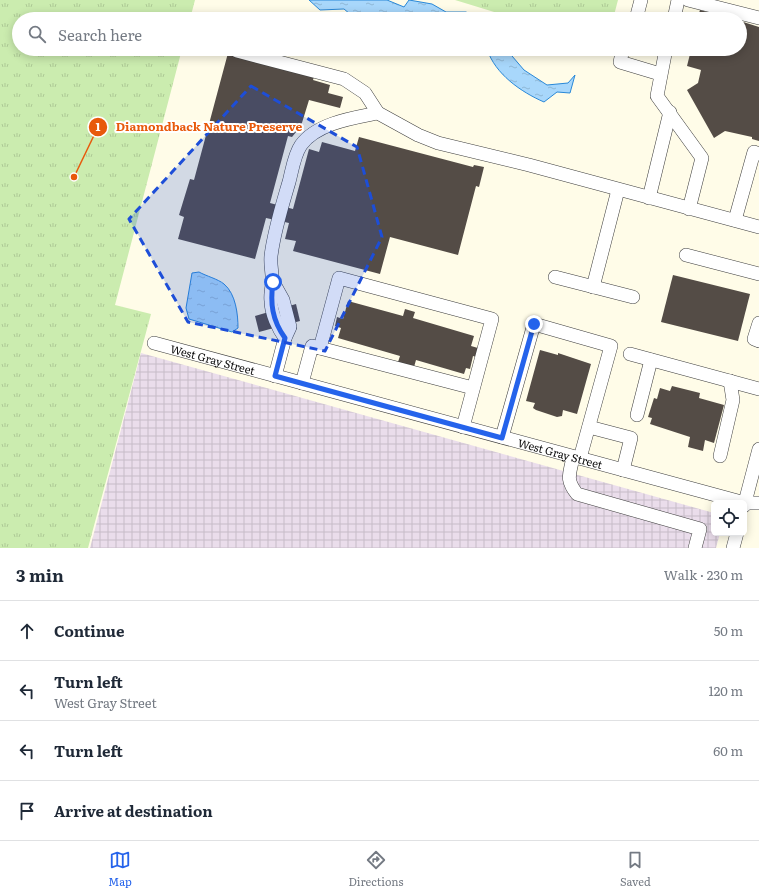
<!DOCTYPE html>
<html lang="en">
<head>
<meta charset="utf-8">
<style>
  body { margin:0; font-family:Literata,serif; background:#f6f6f7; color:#1f2937 }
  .controls { position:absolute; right:12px; bottom:12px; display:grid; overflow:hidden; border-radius:6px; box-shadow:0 2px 10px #0003 }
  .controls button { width:36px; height:36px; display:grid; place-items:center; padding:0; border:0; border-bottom:1px solid #e0e1e3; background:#fff; color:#1f2937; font:20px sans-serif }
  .stop { position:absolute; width:12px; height:12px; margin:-9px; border:3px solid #2563eb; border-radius:50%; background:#fff }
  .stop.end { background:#2563eb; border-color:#fff; box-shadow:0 1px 4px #0008 }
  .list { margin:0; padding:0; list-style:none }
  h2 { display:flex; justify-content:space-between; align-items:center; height:52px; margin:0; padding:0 16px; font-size:17px }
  h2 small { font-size:13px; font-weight:400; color:#747a83 }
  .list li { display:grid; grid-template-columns:26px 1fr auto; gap:12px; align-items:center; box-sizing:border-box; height:60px; padding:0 16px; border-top:1px solid #e0e1e3 }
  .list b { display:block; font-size:15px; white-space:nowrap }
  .list p { margin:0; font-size:13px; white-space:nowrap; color:#747a83 }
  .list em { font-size:13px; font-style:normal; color:#747a83 }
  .icon { flex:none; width:22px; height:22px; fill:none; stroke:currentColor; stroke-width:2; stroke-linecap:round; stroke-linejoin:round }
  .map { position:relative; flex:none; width:759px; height:548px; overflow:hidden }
  .search { position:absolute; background:#fff; box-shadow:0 2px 10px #0003; left:12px; right:12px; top:12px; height:44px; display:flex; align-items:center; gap:10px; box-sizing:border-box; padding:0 14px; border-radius:22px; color:#747a83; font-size:15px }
  .sheet { height:292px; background:#fff }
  nav { display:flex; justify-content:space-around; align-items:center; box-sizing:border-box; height:56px; border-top:1px solid #e0e1e3; background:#fff; font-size:11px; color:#747a83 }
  nav a { display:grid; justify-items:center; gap:2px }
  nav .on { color:#2563eb }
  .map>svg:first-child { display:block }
  .industrial { fill:url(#industrial-grid) }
  .grass { fill:url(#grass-tufts) }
  .water { fill:url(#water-ripples); stroke:#2988d8 }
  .building { fill:#544c46 }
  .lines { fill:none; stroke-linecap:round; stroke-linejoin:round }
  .minor-casing { stroke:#3e3e3e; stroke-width:14 }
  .minor { stroke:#fff; stroke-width:13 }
  .route { stroke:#2563eb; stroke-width:5 }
  .marked { fill:#1d4ed8; fill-opacity:0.2; stroke:#1d4ed8; stroke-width:3; stroke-dasharray:8 5; stroke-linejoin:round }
  .labels { text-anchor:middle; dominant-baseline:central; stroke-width:4; stroke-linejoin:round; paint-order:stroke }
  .street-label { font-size:11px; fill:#0b0b0b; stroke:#fff }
  .leader { fill:none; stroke:#e8590c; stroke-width:1.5 }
  .callout-dot { fill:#e8590c; stroke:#fff; stroke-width:1.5 }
  .mark-label { font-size:12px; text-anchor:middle; font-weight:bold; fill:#fff }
  .callout-label { font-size:12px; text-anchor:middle; font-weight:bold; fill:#e8590c; stroke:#fff; stroke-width:4; stroke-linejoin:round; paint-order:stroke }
</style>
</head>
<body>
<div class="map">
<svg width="759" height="548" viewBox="0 0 759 548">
  <defs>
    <pattern id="industrial-grid" width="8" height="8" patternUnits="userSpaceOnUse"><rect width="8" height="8" fill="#eaddeb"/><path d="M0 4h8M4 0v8" fill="none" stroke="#c7bcc8"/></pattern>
    <pattern id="grass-tufts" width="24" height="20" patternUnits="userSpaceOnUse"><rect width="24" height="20" fill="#cbecaf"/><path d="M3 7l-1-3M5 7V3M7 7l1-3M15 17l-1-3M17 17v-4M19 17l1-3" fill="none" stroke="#adc995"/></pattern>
    <pattern id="water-ripples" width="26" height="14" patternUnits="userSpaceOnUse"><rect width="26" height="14" fill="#a8d7fb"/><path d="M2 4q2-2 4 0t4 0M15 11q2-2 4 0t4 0" fill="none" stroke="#8fb7d6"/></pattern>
  </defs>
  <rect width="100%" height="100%" fill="#fffce8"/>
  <polygon class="industrial" points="141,353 714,513 714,533 720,533 716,548 90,548"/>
  <g class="grass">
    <polygon points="0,0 195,0 190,19 19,19 19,49 182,49 115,305 151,314 88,548 0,548"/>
    <polygon points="455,0 618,0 613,19 503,19 504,15"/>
  </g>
  <g class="water">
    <polygon points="309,0 387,0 404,7 409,0 432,4 446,12 466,12 480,19 425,19 411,14 397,17 385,13 375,18 356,19 344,9 320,10"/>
    <path d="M 487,49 L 506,49 L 524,70 L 547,85 L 568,83 L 575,75 L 570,93 L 557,92 L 544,102 C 521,92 495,74 487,49 Z"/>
    <path d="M 199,272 C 206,276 218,279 224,284 C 236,294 238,315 238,328 L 232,332 L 189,319 L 186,308 L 192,273 Z"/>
  </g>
  <g class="building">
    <polygon points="700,10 732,19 697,19"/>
    <polygon points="740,21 759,27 759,141 752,139 752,137 725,131 714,138 687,90 698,83 701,70 687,66 691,50 689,49 740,49"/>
    <polygon points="228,53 314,77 313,80 330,85 328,93 343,97 340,108 309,100 301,126 292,137 288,136 270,203 293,209 309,149 319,152 322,142 355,151 359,137 473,167 474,165 484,167 479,187 476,186 458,255 390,237 380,274 293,251 296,241 285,239 289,223 266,218 255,259 178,239 184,217 179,215 190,179 194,180"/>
    <polygon points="673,275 750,294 738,341 661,322"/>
    <polygon points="348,301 403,316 405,309 415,312 413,318 474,336 471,346 478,348 476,357 473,356 470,369 466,368 464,374 416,360 414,367 398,362 400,356 338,338 341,328 335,326 337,317 343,319"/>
    <polygon points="296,304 300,321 259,332 255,316"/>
    <polygon points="540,350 558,355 558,353 591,364 577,414 563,410 562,416 557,417 536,410 533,408 535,403 526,401"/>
    <polygon points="672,386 700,393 699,398 724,405 714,443 705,440 703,451 688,447 690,437 650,424 652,418 648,417 654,398 657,399 660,388 670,391"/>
  </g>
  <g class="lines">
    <defs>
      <g id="minor">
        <polyline points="688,0 759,18"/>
        <polyline points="636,19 641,0"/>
        <polyline points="674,19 678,0"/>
        <polyline points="623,49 620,62 660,74"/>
        <polyline points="666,49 657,96 702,158 689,209"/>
        <polyline points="237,51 344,79 365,93 378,113 418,135 438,143 529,165 759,227"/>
        <polyline points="649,198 670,112"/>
        <polyline points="735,220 754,152 759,154"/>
        <polyline points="686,255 759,274"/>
        <polyline points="555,277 633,297"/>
        <polyline points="273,282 283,300 290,327 285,338 275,376"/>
        <polyline points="593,287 618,190"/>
        <polyline points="759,323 754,339 759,341"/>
        <path d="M 285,338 C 278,328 271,313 271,301 C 270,295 272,289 272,283 C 273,274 270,266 271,256 C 274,231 282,206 289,182 C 292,171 294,155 301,145 C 317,123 353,118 378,113"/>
        <path id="s1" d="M 154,343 L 745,503 L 759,503"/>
        <polyline points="320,348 339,278 492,319 463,427"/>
        <polyline points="630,354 759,389"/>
        <polyline points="302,383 312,346 473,388"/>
        <polyline points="637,415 651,360"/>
        <polyline points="589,427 631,438 623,470"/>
        <polyline points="502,437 534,324 611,346 580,458"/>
        <polyline points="720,456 733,400 730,381"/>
        <path d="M 573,457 C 570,474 565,479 577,494 L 700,529 L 695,548"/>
        <polyline points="744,506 759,449"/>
        <polyline points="733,548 737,533"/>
      </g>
    </defs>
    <use href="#minor" class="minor-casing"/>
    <use href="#minor" class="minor"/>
  </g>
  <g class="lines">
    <path class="route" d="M 273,282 C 270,303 272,320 285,338 L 275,376 L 502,438 L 534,324"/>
  </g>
  <path class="marked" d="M 251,86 L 357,147 L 382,237 L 325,351 L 188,322 L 129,219 Z"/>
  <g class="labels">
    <g class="street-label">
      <text stroke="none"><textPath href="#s1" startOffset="61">West Gray Street</textPath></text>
      <text stroke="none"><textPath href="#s1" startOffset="421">West Gray Street</textPath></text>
    </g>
  </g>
  <path class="leader" d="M74 177L98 127"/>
  <g class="callout-dot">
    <circle cx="74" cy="177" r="4"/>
    <circle cx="98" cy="127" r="10"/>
  </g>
  <g class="mark-label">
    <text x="98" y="131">1</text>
  </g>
  <g class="callout-label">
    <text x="209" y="131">Diamondback Nature Preserve</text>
  </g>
</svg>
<div class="controls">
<button><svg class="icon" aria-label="locate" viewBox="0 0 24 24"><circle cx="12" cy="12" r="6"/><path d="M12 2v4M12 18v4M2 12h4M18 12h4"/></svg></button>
</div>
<div class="stop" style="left:273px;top:282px"></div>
<div class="stop end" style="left:534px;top:324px"></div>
<div class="search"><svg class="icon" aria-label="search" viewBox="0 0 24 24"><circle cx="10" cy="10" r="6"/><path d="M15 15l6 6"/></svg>Search here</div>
</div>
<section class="sheet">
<h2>3 min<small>Walk · 230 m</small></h2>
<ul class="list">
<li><svg class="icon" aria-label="ahead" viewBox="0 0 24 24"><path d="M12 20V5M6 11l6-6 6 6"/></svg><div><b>Continue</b></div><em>50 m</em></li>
<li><svg class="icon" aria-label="left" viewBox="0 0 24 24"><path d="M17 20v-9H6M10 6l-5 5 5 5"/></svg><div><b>Turn left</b><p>West Gray Street</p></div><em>120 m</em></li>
<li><svg class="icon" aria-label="left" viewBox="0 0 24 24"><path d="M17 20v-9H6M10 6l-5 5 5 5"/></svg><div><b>Turn left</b></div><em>60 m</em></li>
<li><svg class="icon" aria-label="arrive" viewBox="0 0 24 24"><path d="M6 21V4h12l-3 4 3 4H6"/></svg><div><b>Arrive at destination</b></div></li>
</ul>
</section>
<nav>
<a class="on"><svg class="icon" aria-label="map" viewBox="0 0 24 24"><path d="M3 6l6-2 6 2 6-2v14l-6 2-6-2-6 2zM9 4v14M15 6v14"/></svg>Map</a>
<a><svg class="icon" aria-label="directions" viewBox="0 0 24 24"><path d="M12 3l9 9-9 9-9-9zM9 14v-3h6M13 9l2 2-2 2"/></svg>Directions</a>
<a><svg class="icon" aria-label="saved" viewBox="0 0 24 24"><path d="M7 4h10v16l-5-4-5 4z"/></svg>Saved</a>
</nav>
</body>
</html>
